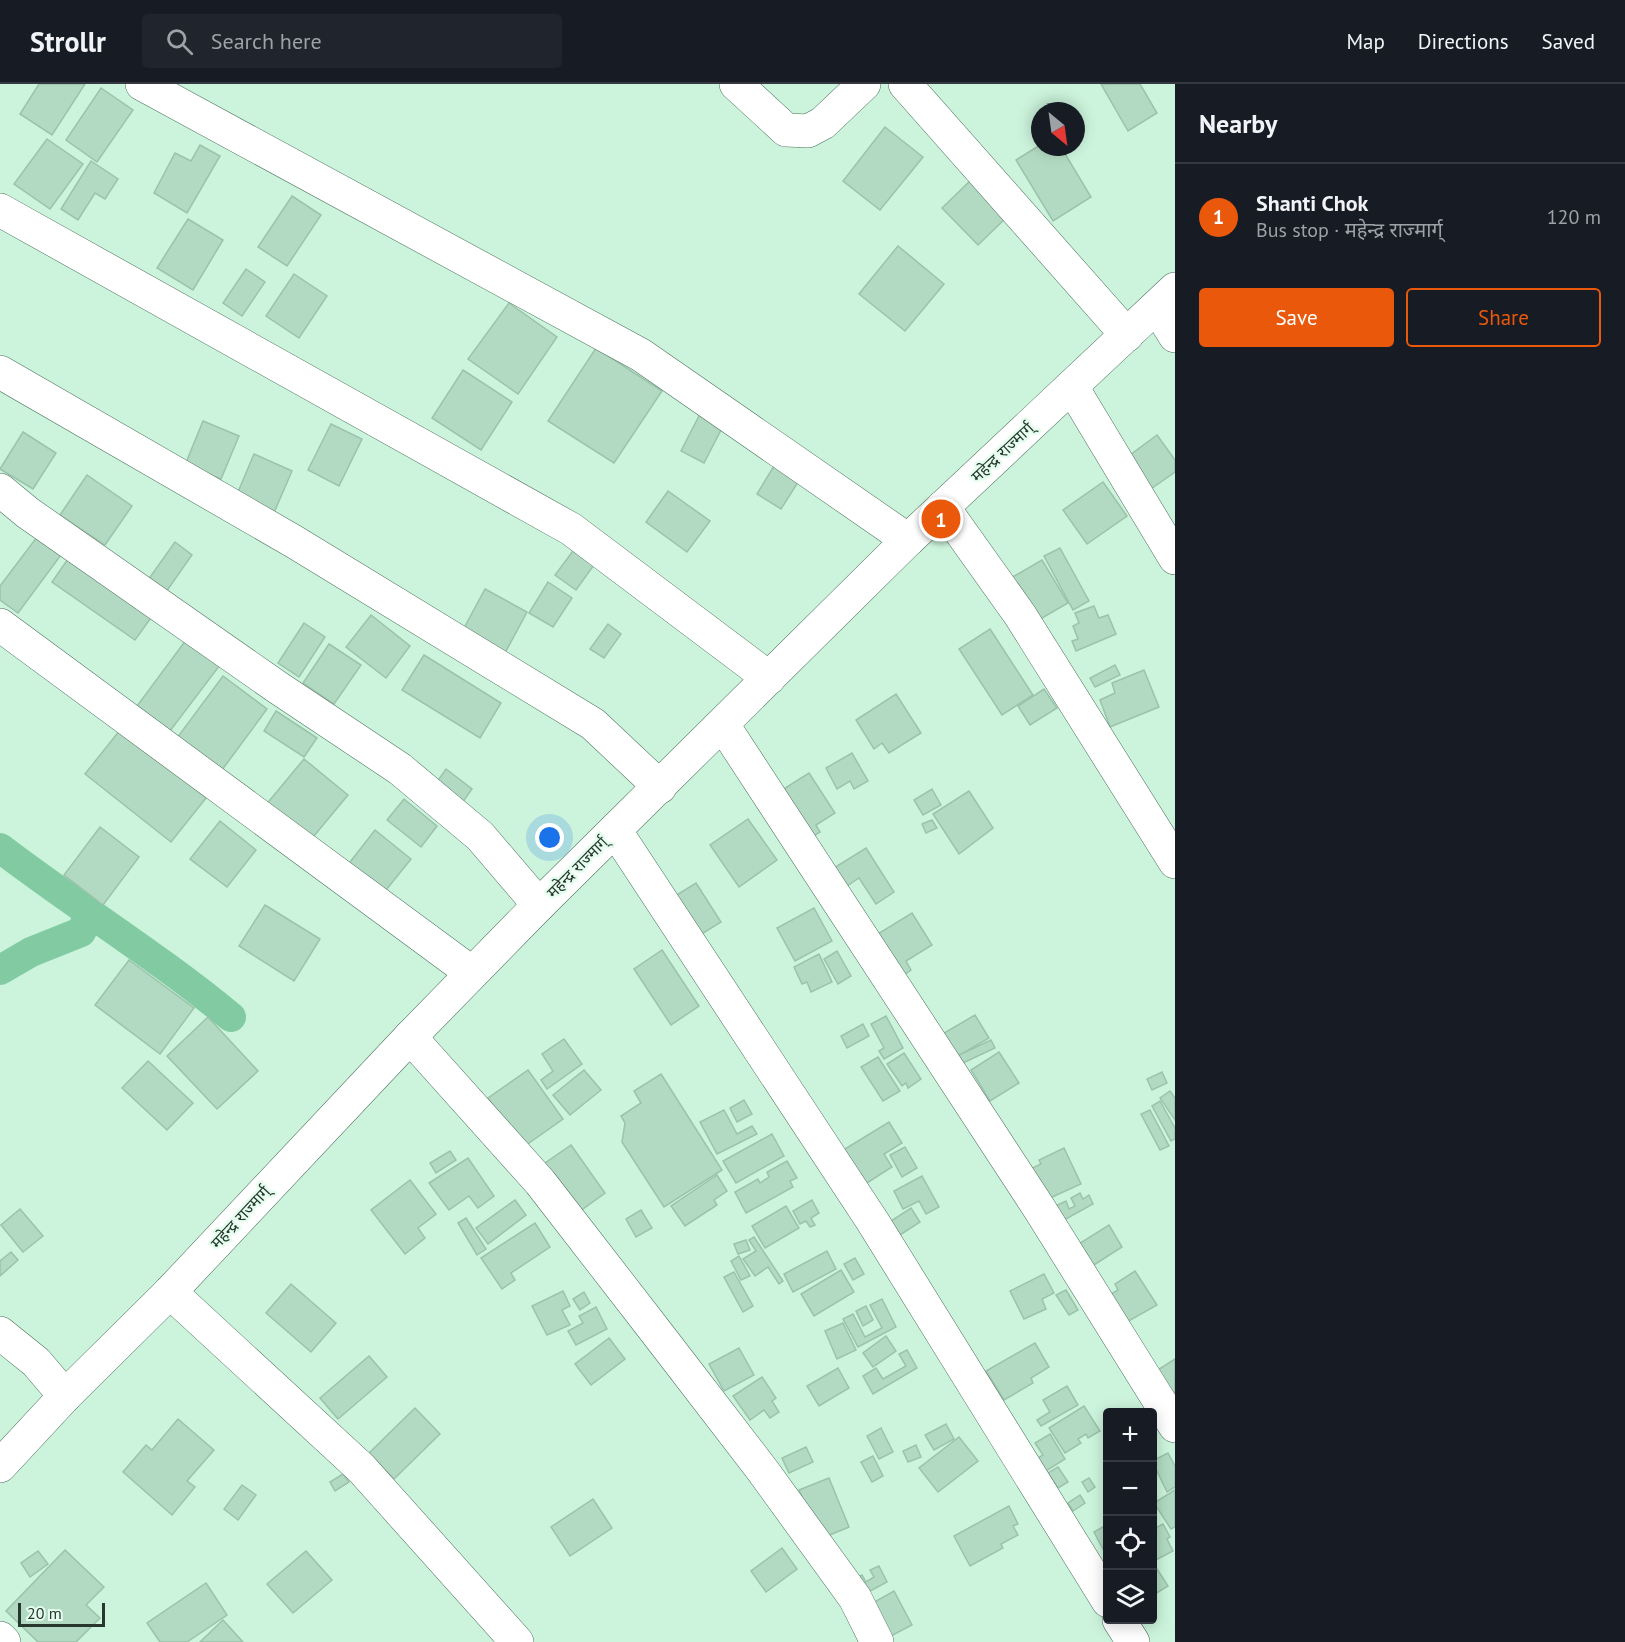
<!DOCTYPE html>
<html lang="en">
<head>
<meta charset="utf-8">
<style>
  body { margin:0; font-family:"PT Sans","Noto Sans Devanagari",sans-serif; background:#20242c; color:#f1f3f6 }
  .controls { position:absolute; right:18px; bottom:18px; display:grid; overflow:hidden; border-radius:6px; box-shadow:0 3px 15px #0003 }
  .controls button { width:54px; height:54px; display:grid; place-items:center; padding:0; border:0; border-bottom:2px solid #363941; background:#171b24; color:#f1f3f6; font:30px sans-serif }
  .compass { position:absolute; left:1031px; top:18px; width:54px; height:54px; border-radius:50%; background:#171b24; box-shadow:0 3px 15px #0003; rotate:151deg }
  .scale { position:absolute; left:18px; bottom:15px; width:87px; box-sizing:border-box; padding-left:6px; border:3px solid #27372d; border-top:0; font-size:16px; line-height:21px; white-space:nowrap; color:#27372d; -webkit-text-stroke:4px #e5fdee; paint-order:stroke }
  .you { position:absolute; left:550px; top:754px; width:21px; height:21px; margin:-15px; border:4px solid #fff; border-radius:50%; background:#1a73e8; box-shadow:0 0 0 9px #1a73e833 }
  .badge { display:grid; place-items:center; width:39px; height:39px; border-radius:50%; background:#ea580c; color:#fff; font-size:20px; font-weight:700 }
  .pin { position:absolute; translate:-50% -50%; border:3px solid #fff; box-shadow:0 2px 6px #0006 }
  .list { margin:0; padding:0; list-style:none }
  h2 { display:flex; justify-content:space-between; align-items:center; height:78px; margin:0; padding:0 24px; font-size:26px }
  h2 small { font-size:20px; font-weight:400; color:#9ea1a6 }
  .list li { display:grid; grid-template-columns:39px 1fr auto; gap:18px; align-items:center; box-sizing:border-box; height:108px; padding:0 24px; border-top:2px solid #363941 }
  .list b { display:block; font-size:22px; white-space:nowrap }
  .list p { margin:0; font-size:20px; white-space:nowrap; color:#9ea1a6 }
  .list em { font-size:20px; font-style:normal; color:#9ea1a6 }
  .actions { display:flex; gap:12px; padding:18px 24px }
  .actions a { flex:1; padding:14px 0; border:2px solid #ea580c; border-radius:6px; text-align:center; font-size:21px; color:#ea580c }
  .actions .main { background:#ea580c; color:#fff }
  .icon { flex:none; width:33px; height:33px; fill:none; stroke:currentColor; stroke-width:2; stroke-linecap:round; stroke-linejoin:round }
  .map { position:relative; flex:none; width:1175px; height:1558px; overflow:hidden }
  header { display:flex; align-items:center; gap:36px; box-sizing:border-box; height:84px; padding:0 30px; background:#171b24; border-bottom:2px solid #363941 }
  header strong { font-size:28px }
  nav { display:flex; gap:33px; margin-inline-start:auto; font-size:21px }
  .search { width:420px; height:54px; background:#20242c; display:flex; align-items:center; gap:15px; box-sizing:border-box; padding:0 21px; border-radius:6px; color:#9ea1a6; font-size:22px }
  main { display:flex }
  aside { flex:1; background:#171b24 }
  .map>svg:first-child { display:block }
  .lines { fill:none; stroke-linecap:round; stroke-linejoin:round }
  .canal { stroke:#82cba2; stroke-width:30 }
  .building { fill:#b2dac2; stroke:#9bc2aa; stroke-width:1.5 }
  .minor-casing { stroke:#4c715c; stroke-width:34 }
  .highway-casing { stroke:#4c715c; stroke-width:34 }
  .minor { stroke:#fff; stroke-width:33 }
  .highway { stroke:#fff; stroke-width:33 }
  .labels { text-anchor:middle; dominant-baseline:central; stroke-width:5; stroke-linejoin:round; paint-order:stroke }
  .street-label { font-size:16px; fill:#27372d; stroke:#e5fdee }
</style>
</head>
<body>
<header>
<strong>Strollr</strong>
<div class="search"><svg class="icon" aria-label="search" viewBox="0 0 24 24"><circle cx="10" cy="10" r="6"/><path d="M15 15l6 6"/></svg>Search here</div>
<nav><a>Map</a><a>Directions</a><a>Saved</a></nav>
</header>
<main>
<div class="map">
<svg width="1175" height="1558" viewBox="0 0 1175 1558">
  <rect width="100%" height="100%" fill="#ccf4dc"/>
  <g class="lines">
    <g class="canal">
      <path d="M 0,764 C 76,822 157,872 231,933"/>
      <polyline points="0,886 31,868 81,848 90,830"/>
    </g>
  </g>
  <g class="building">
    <polygon points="39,0 85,0 52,51 20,30"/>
    <polygon points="1101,0 1140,0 1157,29 1128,47"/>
    <polygon points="101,4 133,26 97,78 66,56"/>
    <polygon points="885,43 923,73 880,126 843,97"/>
    <polygon points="47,55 83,80 50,125 14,100"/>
    <polygon points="200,61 220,72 187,129 154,109 175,69 191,77"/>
    <polygon points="1040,61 1061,63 1091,113 1053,137 1016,76"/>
    <polygon points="91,77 118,95 105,115 95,109 78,136 61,125"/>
    <polygon points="973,94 1009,131 978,161 942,124"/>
    <polygon points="292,112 321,131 287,182 258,163"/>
    <polygon points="188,135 223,156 193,206 157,184"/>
    <polygon points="898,162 944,200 905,247 859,210"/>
    <polygon points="246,185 265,198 242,232 223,219"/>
    <polygon points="294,190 327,212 299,254 266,232"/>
    <polygon points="509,219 557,253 518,310 468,275"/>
    <polygon points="596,264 662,307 614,379 548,337"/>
    <polygon points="463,286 512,318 481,366 432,334"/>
    <polygon points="700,330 723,342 704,379 681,367"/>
    <polygon points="203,337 239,352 221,395 185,381"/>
    <polygon points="331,340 362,355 339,402 308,386"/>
    <polygon points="23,348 56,369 33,405 0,385"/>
    <polygon points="1157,351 1175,376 1175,388 1145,409 1122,377"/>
    <polygon points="254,370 292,387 273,431 235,415"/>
    <polygon points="777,377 802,392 781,425 757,410"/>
    <polygon points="87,391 132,422 105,461 60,431"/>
    <polygon points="1103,398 1127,432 1087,460 1063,426"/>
    <polygon points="668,407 710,437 687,468 646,438"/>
    <polygon points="37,453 61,471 18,529 0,516 0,502"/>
    <polygon points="175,458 192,471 166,508 148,496"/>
    <polygon points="1060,464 1089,517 1073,526 1044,472"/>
    <polygon points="573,467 594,481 576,506 555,491"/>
    <polygon points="72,469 156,527 135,556 52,498"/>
    <polygon points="1042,476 1068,519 1030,541 1004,498"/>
    <polygon points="548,498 572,514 553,543 529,529"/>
    <polygon points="485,505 527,528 505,569 463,546"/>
    <polygon points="1094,522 1099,534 1108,531 1116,550 1076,567 1072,557 1078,555 1073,542 1079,539 1075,529"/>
    <polygon points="371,531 410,562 386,594 346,563"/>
    <polygon points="304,539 325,553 299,593 278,579"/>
    <polygon points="608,540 621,550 604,574 590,565"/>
    <polygon points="990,545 1033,611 1002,631 959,565"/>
    <polygon points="186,556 220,581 170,647 137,622"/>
    <polygon points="329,560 361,581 334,620 303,599"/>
    <polygon points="424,571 501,619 480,654 402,606"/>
    <polygon points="1115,581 1120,591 1095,603 1090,594"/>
    <polygon points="1144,586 1159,623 1110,643 1100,616 1115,609 1112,599"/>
    <polygon points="223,592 267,625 222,686 177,654"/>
    <polygon points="1044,605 1057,624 1030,641 1018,622"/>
    <polygon points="896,610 921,649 889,669 882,659 874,665 856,636"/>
    <polygon points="276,627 317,654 304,673 264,647"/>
    <polygon points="120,646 206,714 171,758 85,690"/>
    <polygon points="852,669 868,697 854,705 850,697 837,705 826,684"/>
    <polygon points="304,675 348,711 309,758 265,722"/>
    <polygon points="446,685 472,705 460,722 434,702"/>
    <polygon points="809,689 835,729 816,741 820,748 801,760 771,713"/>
    <polygon points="932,705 941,721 923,731 914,716"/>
    <polygon points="969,707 993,744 959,770 933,730"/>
    <polygon points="404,715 437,742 421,763 387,736"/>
    <polygon points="748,735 777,776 739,803 710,761"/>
    <polygon points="932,736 937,744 926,749 922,740"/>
    <polygon points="220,737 256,766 227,803 190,775"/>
    <polygon points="100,743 139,773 103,821 64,791"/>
    <polygon points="375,746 411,775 382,811 347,782"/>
    <polygon points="866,764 894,808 876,820 859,794 838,808 826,789"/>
    <polygon points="696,799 721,838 692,856 667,817"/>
    <polygon points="265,821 320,855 294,897 239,862"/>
    <polygon points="814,824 832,857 795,877 777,844"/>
    <polygon points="912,829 932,861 906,877 911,886 894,898 868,856"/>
    <polygon points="662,866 699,922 671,941 634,885"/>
    <polygon points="837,867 851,892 838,900 824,875"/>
    <polygon points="819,870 832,898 811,908 807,898 802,900 794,883"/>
    <polygon points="129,876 194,924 160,970 95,921"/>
    <polygon points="975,931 989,954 948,978 934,955"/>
    <polygon points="886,932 903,964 884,975 879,967 884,964 871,940"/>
    <polygon points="208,933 258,987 217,1025 167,972"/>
    <polygon points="863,940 869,952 847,964 841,952"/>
    <polygon points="564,955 582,980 547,1005 541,996 553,987 542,970"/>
    <polygon points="991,956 995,964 963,979 959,971"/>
    <polygon points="999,968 1019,999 990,1017 971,986"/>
    <polygon points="904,969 921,995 908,1004 906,999 902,1002 887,980"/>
    <polygon points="878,973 900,1007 883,1017 861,983"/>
    <polygon points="148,977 193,1019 167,1046 122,1004"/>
    <polygon points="528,986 563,1035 522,1064 488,1014"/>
    <polygon points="584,986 601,1006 570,1031 553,1011"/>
    <polygon points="1162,988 1167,999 1152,1006 1147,995"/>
    <polygon points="661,990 722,1086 664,1123 622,1058 625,1039 621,1032 641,1019 634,1007"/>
    <polygon points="1170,1007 1175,1014 1175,1036 1160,1014"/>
    <polygon points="744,1016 752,1030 737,1038 730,1024"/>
    <polygon points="1160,1017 1175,1044 1175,1055 1171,1057 1152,1022"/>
    <polygon points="724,1026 737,1050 752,1042 757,1050 717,1070 700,1038"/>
    <polygon points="1150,1026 1169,1062 1160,1066 1141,1030"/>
    <polygon points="889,1038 902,1059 884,1070 892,1083 856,1106 835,1071"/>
    <polygon points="772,1050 784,1072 736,1099 723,1077"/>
    <polygon points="571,1061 605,1109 572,1133 538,1084"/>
    <polygon points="905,1063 917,1084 902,1093 890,1071"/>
    <polygon points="1064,1064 1081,1100 1050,1114 1028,1086 1041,1080 1039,1076"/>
    <polygon points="450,1067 456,1076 436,1089 430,1079"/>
    <polygon points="468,1074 494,1112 478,1124 469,1112 449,1126 429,1099"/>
    <polygon points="787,1077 797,1094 790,1097 793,1103 746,1129 735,1108 758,1095 760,1099 769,1093 767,1088"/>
    <polygon points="717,1091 727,1107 714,1116 717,1121 685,1142 671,1122"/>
    <polygon points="922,1092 939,1123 926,1130 919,1117 903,1125 894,1107"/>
    <polygon points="410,1096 436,1130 418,1144 425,1154 405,1170 371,1126"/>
    <polygon points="1080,1109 1083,1115 1089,1111 1093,1120 1057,1140 1049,1125 1066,1117 1069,1125 1075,1122 1071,1114"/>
    <polygon points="515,1116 526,1131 488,1160 476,1144"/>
    <polygon points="812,1116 819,1129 811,1134 815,1141 810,1143 806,1137 800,1140 793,1127"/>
    <polygon points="786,1122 799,1144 765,1164 752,1142"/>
    <polygon points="911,1124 920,1138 900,1151 891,1137"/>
    <polygon points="20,1125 43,1152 23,1168 1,1141"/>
    <polygon points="641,1126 652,1144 636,1153 626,1135"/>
    <polygon points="466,1134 486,1165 477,1171 458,1139"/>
    <polygon points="535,1139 550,1163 511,1189 515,1196 502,1205 481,1174"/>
    <polygon points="1109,1141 1122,1163 1086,1186 1077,1161"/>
    <polygon points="754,1153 783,1197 779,1200 768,1183 755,1192 743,1175 756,1167 749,1156"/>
    <polygon points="746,1156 750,1166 738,1170 734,1160"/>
    <polygon points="827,1167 836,1185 793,1208 784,1190"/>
    <polygon points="11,1168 18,1176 0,1192 0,1177"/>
    <polygon points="739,1172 750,1192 741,1196 731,1177"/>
    <polygon points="855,1174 864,1190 853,1196 844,1180"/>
    <polygon points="841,1186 854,1208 814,1232 801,1210"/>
    <polygon points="1135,1187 1157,1221 1118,1243 1101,1216 1118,1206 1115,1200"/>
    <polygon points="734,1188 753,1222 743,1228 724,1193"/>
    <polygon points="1044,1190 1054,1209 1042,1215 1046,1225 1024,1235 1010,1207"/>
    <polygon points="291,1200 336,1239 311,1268 266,1229"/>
    <polygon points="1066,1206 1078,1226 1069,1231 1056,1211"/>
    <polygon points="563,1207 570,1222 562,1226 570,1241 547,1251 532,1222"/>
    <polygon points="584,1208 590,1219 580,1226 573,1215"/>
    <polygon points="882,1215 896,1243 858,1263 843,1235 853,1230 865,1253 882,1244 870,1221"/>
    <polygon points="866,1222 873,1236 863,1242 856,1227"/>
    <polygon points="596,1223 607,1245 576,1261 568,1247 583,1239 579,1232"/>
    <polygon points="843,1239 856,1266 837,1275 825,1247"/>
    <polygon points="886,1252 896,1267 873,1283 863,1269"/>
    <polygon points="609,1254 625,1275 591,1301 575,1280"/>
    <polygon points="1035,1259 1049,1283 1031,1294 1033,1299 1004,1316 986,1287"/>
    <polygon points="739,1264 754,1291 724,1307 709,1280"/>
    <polygon points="907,1266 917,1284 873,1310 863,1292 876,1284 883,1295 906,1282 899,1270"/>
    <polygon points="369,1272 387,1293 338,1335 320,1314"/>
    <polygon points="1175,1275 1175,1322 1147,1293"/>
    <polygon points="838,1284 849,1304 819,1322 807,1302"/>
    <polygon points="762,1293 776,1314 772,1317 779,1328 770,1334 764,1326 750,1336 733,1312"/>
    <polygon points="1067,1302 1078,1321 1041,1342 1037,1336 1050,1328 1043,1316"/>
    <polygon points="1084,1322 1100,1347 1088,1354 1086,1350 1078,1355 1081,1359 1065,1369 1049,1344"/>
    <polygon points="415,1324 440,1350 394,1395 369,1369"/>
    <polygon points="178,1335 214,1366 187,1397 195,1403 172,1431 123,1388 146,1361 152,1366"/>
    <polygon points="946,1340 954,1355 934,1366 925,1351"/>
    <polygon points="881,1344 893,1368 879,1375 867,1352"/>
    <polygon points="1050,1350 1065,1375 1035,1394 1027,1381 1043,1371 1035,1359"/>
    <polygon points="959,1353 978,1377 938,1408 919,1384"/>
    <polygon points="916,1361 921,1373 908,1378 903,1367"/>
    <polygon points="806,1363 813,1378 789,1389 782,1374"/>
    <polygon points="1168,1369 1175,1382 1175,1403 1167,1408 1152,1377"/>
    <polygon points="873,1372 883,1392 872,1398 861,1378"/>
    <polygon points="1058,1383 1068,1398 1058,1404 1048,1389"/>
    <polygon points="343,1390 349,1398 335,1407 330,1398"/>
    <polygon points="829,1394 849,1443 820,1455 799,1406"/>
    <polygon points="1089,1394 1095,1403 1088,1408 1082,1398"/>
    <polygon points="242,1401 256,1411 238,1436 224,1425"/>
    <polygon points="1175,1406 1175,1443 1171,1445 1154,1419"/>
    <polygon points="1080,1411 1085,1419 1073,1427 1068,1419"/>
    <polygon points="593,1415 612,1444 570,1472 551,1443"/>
    <polygon points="1009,1422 1018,1440 1013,1442 1018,1451 1001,1460 1003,1464 970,1482 954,1452"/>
    <polygon points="1108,1440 1108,1465 1104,1467 1094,1448"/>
    <polygon points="1163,1440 1170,1453 1167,1455 1173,1467 1152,1478 1152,1446"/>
    <polygon points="782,1464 797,1485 766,1508 751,1487"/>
    <polygon points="65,1466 104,1503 86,1521 100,1534 76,1558 38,1558 6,1527"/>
    <polygon points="38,1467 48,1480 30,1493 21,1479"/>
    <polygon points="306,1467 332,1496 293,1529 267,1500"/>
    <polygon points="879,1482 887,1498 861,1512 852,1496 862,1491 866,1498 874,1493 870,1486"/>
    <polygon points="1157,1485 1168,1502 1152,1512 1152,1488"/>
    <polygon points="206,1499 227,1531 187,1558 160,1558 147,1539"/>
    <polygon points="894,1507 912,1541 887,1554 869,1521"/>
    <polygon points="223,1536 243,1558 200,1558"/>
  </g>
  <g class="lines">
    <defs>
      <g id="minor">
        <polyline points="142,0 641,271 908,456"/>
        <polyline points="736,0 786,46 808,47 823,39 864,0"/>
        <polyline points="905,0 1127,251"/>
        <polyline points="0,126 571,445 769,594"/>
        <polyline points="1157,223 1175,252"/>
        <polyline points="0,288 293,457 593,640 660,703"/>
        <polyline points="1072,303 1175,474"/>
        <polyline points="0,406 28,429 277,603 400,685 480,752 539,821"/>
        <polyline points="943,423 1020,531 1175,778"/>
        <polyline points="0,541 472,889"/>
        <polyline points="723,641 1039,1124 1175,1342"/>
        <polyline points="615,746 873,1138 1108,1517"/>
        <polyline points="410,953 540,1098 660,1253 763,1387 855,1514 877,1558"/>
        <polyline points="170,1208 361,1384 517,1558"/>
        <polyline points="0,1249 36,1278 65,1312"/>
        <polyline points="1119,1536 1133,1558"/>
        <polyline points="0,1554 4,1558"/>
      </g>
      <polyline id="highway" points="0,1382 65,1312 170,1208 410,953 539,821 908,456 1175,205"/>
    </defs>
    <use href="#minor" class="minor-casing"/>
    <use href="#highway" class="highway-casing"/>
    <use href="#minor" class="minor"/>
    <use href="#highway" class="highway"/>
  </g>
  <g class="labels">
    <g class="street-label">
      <text transform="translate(1002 368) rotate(-43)">महेन्द्र राज्मार्ग्</text>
      <text transform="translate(577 783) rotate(-45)">महेन्द्र राज्मार्ग्</text>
      <text transform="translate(240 1133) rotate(-47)">महेन्द्र राज्मार्ग्</text>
    </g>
  </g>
</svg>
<div class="controls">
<button>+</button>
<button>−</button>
<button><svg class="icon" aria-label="locate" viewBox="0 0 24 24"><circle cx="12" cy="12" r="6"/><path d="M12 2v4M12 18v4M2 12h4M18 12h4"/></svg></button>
<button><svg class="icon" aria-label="layers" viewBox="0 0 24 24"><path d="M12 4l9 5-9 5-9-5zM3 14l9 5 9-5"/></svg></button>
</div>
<svg class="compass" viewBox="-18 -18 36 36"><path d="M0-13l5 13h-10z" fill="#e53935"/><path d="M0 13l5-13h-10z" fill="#9ea1a6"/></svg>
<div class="scale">20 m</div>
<div class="you"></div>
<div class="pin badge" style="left:941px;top:435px">1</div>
</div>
<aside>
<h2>Nearby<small></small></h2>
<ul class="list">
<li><span class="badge">1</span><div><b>Shanti Chok</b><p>Bus stop · महेन्द्र राज्मार्ग्</p></div><em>120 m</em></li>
</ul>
<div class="actions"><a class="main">Save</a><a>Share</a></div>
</aside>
</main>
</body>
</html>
